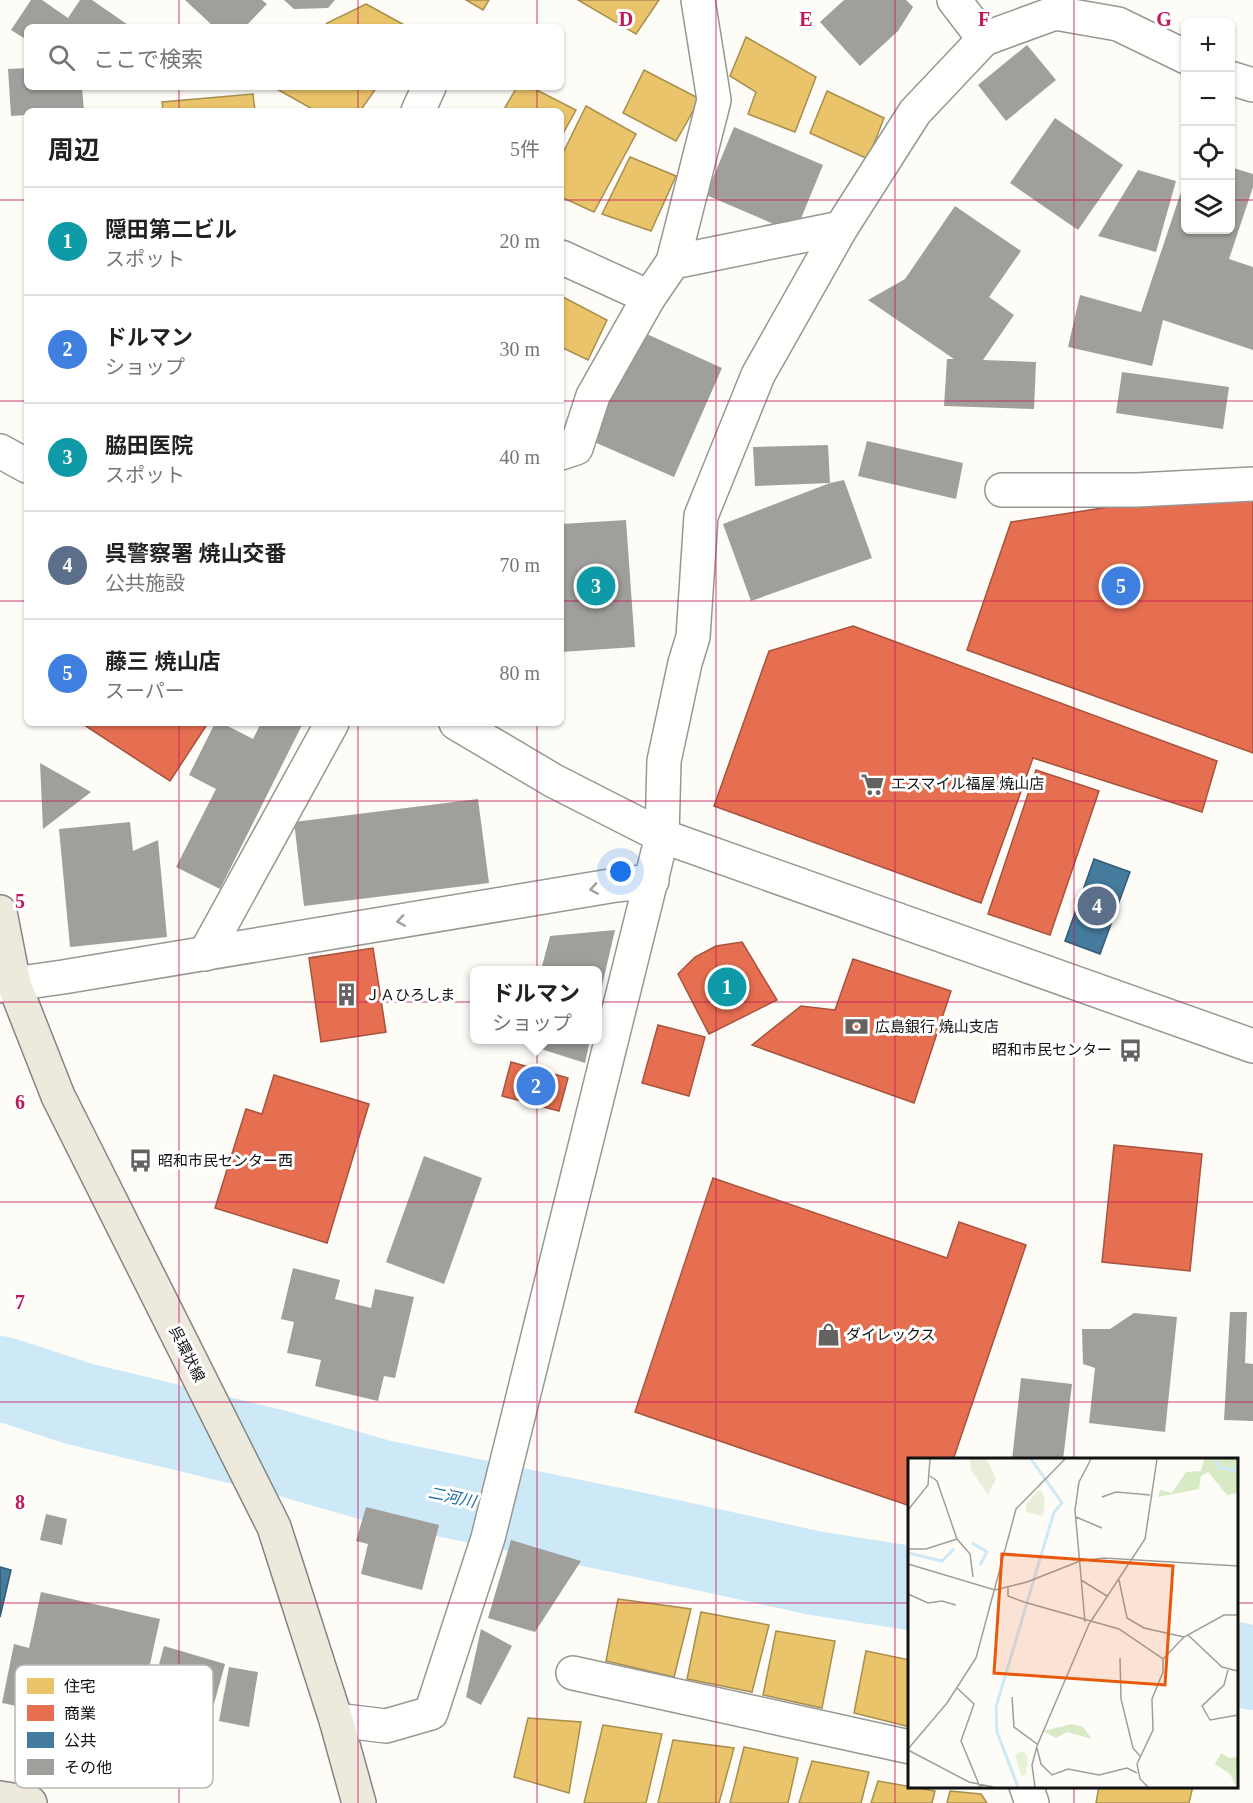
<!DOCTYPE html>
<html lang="ja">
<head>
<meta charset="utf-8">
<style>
  body { margin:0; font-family:"Times New Roman","Noto Sans JP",serif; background:#f6f6f6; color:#222 }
  .controls { position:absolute; right:18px; top:18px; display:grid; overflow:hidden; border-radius:9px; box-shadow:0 2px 4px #0004 }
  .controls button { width:54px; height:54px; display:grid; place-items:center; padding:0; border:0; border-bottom:2px solid #e0e0e0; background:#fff; color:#222; font:30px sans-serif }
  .you { position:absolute; left:621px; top:872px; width:21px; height:21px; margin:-15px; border:4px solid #fff; border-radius:50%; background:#1a73e8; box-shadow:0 0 0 9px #1a73e833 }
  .badge { display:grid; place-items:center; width:39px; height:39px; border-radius:50%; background:#7c3aed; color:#fff; font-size:20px; font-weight:700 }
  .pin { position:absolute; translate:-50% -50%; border:3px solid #fff; box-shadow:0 2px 6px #0006 }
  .popup { position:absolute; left:470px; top:966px; width:132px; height:78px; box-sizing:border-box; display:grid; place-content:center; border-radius:9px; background:#fff; filter:drop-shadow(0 2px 4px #0005); font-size:20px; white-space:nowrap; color:#767676 }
  .popup b { font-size:22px; color:#222 }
  .popup::after { content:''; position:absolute; left:50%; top:100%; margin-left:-12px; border:12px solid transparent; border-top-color:#fff }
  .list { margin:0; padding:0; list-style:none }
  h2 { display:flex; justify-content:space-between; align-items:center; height:78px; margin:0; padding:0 24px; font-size:26px }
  h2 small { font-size:20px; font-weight:400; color:#767676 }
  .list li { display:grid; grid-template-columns:39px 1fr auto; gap:18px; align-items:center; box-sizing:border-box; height:108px; padding:0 24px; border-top:2px solid #e0e0e0 }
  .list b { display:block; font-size:22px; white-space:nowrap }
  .list p { margin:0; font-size:20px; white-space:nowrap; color:#767676 }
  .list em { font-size:20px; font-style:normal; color:#767676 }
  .icon { flex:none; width:33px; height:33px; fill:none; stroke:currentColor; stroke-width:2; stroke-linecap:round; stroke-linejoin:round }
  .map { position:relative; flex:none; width:1253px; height:1803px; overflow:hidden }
  .search { position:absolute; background:#fff; box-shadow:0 2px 4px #0004; left:24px; top:24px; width:540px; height:66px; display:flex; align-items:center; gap:15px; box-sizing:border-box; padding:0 21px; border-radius:9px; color:#767676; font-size:22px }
  .panel { position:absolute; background:#fff; box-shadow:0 2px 4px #0004; left:24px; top:108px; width:540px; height:618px; border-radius:9px }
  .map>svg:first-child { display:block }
  .homes { fill:#e9c46a; stroke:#a88e4f; stroke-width:1.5 }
  .shops { fill:#e76f51; stroke:#a7533e; stroke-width:1.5 }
  .public { fill:#457b9d; stroke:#355b73; stroke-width:1.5 }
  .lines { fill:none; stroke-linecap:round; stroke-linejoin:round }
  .river { stroke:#cde8f7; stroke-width:84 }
  .building { fill:#a19f9c }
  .minor-casing { stroke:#979795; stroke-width:36 }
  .major-casing { stroke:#858482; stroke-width:36 }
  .minor { stroke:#fffffe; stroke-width:33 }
  .major { stroke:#ede9dc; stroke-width:33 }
  .oneway { stroke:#a0a09f }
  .grid { fill:none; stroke:#c2185b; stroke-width:1.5; stroke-opacity:0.55 }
  .labels { text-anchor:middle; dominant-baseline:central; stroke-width:6; stroke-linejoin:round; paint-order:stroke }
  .poi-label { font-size:15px; fill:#111; stroke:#fff; text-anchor:start }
  .street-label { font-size:15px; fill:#111; stroke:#fff }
  .water-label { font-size:16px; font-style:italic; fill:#1768a6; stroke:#fff }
  .inset-river { fill:none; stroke:#cde8f7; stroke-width:3 }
  .inset-road { fill:none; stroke:#9f9e9b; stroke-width:1.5 }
  .view { fill:#e8590c; fill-opacity:0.15; stroke:#e8590c; stroke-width:3 }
  .inset-edge { fill:none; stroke:#111; stroke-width:3 }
  .key { fill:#fff; stroke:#b8b8b8; stroke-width:1.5 }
  .key-label { font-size:16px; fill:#111 }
  .grid-label { font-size:20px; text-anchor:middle; font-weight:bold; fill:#c2185b; stroke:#fff; stroke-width:6; stroke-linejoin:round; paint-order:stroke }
</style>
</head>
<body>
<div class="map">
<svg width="1253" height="1803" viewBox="0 0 1253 1803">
  <rect width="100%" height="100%" fill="#fdfcf7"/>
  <g class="homes">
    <polygon points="466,0 489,0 483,10"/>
    <polygon points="578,0 659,0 636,34"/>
    <polygon points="366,4 408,27 324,27 327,23"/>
    <polygon points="746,37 816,77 795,132 748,114 756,92 730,76"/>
    <polygon points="644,70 700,99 676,141 623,113"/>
    <polygon points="273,87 377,87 360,111 316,111"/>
    <polygon points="517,87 531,87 576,110 561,137 561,111 503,111"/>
    <polygon points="827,91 884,118 868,159 810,133"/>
    <polygon points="253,94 255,111 163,111 162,102"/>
    <polygon points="586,106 636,134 594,212 561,197 561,157"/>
    <polygon points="630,157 676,176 651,231 602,214"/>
    <polygon points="561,296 607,320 588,360 561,347"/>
    <polygon points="618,1599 691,1609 674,1677 606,1661"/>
    <polygon points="701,1612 769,1625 752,1692 687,1679"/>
    <polygon points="776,1631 835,1641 822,1708 763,1695"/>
    <polygon points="866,1651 910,1660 910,1727 854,1713"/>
    <polygon points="528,1718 581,1722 569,1793 514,1777"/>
    <polygon points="603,1725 662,1734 646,1803 584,1803"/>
    <polygon points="673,1740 734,1748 719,1803 658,1803"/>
    <polygon points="744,1747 798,1758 788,1803 730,1803"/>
    <polygon points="812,1761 869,1772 861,1803 799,1803"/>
    <polygon points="878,1781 935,1791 932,1803 871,1803"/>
    <polygon points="1099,1786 1193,1786 1189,1803 1096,1803"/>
    <polygon points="950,1791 981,1794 987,1803 947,1803"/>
  </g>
  <g class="shops">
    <polygon points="1253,485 1253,753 967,650 1011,522"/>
    <polygon points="853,626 1217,761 1202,812 1033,758 981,903 714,806 769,651"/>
    <polygon points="81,723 208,723 170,781"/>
    <polygon points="1036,770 1099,791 1050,935 988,914"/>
    <polygon points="742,942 777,1000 709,1034 678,974 695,957 716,946"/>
    <polygon points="373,948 386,1032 321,1042 309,958"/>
    <polygon points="853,959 951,991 914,1103 752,1045 801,1006 835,1010"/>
    <polygon points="658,1025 705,1037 689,1096 642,1083"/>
    <polygon points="511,1062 568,1078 559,1111 502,1096"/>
    <polygon points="274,1075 369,1104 327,1243 215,1208 246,1109 262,1114"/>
    <polygon points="1114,1145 1202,1154 1190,1271 1102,1262"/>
    <polygon points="713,1178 947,1258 959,1222 1026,1245 953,1460 910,1460 910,1506 635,1412"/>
  </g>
  <g class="public">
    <polygon points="1094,859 1130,872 1100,954 1065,941"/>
    <polygon points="0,1567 11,1570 0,1617"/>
  </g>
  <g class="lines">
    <g class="river">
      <polyline points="0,1378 80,1404 274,1451 382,1482 650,1537 814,1573 910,1588"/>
      <polyline points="1236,1664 1253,1668"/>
    </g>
  </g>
  <g class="building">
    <polygon points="31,0 42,0 68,18 80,0 92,0 131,27 27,27 27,40 11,30"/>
    <polygon points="185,0 262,0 267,4 245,27 214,27"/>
    <polygon points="284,0 335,0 328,8 294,9"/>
    <polygon points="844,0 906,0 913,7 898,31 860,66 820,22"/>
    <polygon points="1027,45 1056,80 1006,121 978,85"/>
    <polygon points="27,68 27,87 82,87 84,111 27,111 27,115 11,116 8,69"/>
    <polygon points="1055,118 1123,165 1078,230 1010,183"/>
    <polygon points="734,127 823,165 795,233 706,195"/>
    <polygon points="1230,167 1253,174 1253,187 1229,259 1253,267 1253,350 1163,320 1152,366 1068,347 1080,295 1141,312 1185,180 1186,230 1230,230"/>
    <polygon points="1138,170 1176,181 1156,252 1098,236"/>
    <polygon points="955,206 1021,251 989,297 1014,315 983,360 1036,362 1034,409 944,406 947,359 954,359 868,300 905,279"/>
    <polygon points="640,331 722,368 674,477 592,441"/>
    <polygon points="1122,372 1229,387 1223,429 1116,413"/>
    <polygon points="867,441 963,463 956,499 858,476"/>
    <polygon points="828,445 830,483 755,486 753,447"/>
    <polygon points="844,480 872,558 751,601 723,524 830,483"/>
    <polygon points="626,520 635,647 561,652 561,524"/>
    <polygon points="215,723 222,723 253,739 261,723 303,723 220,889 176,867 216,789 189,775"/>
    <polygon points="40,763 91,792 43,829"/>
    <polygon points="478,799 489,883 304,906 294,822"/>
    <polygon points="130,822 133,851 158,840 167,937 70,947 59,829"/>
    <polygon points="615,930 598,1003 598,970 541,970 550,936"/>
    <polygon points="523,1040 590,1040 585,1063 522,1043"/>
    <polygon points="424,1156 482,1178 444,1284 386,1262"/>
    <polygon points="293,1268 340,1280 335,1299 371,1308 375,1289 414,1297 395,1378 384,1376 378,1401 315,1386 321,1360 287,1353 294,1322 281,1319"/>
    <polygon points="1230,1312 1247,1312 1245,1363 1253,1364 1253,1421 1224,1420"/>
    <polygon points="1134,1313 1177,1317 1165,1432 1089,1423 1095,1368 1083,1364 1082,1329 1110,1329"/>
    <polygon points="1021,1378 1072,1384 1063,1460 1012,1460"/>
    <polygon points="366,1507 439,1525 422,1590 361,1574 368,1544 356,1541"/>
    <polygon points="46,1514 67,1519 62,1545 40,1540"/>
    <polygon points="511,1540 581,1561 535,1632 488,1618"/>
    <polygon points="41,1592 160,1619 140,1709 51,1689 45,1712 2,1703 14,1644 29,1648"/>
    <polygon points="481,1629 512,1646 481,1705 466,1697"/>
    <polygon points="164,1646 225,1664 209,1722 148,1705"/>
    <polygon points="229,1667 258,1672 249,1727 219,1721"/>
  </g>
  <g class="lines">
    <defs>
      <g id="minor">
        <polyline points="954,0 984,39"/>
        <polyline points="1230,78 1253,85"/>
        <polyline points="418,111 429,87"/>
        <polyline points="561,257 649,297"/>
        <polyline points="673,262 841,228"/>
        <polyline points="0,451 27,466"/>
        <polyline points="561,453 576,448 593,396 649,297 673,262 714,100 698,0"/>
        <polyline points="1002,490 1137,490 1253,484"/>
        <polyline points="456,723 554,781 662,836 1253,1046"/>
        <polyline points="205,954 332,723"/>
        <polyline points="0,986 63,977 616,885 652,881"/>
        <polyline points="573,1673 910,1747"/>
        <polyline points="336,1720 386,1726 431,1713 488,1538 662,836 664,761 685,663 693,637 701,516 758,375 841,228 915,112 984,39 1055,13 1118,24 1186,57"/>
        <polyline points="1026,1786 1032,1803"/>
      </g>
      <g id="major">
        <polyline points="0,912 14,984 58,1096 274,1527 336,1720 359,1803"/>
        <polyline points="0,1798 30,1803"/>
      </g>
    </defs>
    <use href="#minor" class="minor-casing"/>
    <use href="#major" class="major-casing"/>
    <use href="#minor" class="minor"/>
    <use href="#major" class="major"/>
  </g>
  <defs><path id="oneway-chevron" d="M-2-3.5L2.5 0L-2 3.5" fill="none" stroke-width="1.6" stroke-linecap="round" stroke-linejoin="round" transform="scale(1.5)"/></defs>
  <g class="oneway">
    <use href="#oneway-chevron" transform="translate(594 889) rotate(171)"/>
    <use href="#oneway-chevron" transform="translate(401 921) rotate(171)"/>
  </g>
  <path class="grid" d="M 179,0 L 179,27M 358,0 L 358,27M 537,0 L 537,27M 716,0 L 716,1803M 895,0 L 895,1803M 1074,0 L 1074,1460M 179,87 L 179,111M 358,87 L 358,111M 537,87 L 537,111M 0,200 L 27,200M 561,200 L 1186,200M 1230,200 L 1253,200M 0,401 L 27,401M 561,401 L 1253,401M 0,601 L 27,601M 561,601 L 1253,601M 179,723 L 179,1803M 358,723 L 358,1803M 537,723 L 537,1803M 0,801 L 1253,801M 0,1002 L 1253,1002M 0,1202 L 1253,1202M 0,1402 L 1253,1402M 0,1603 L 910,1603M 1236,1603 L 1253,1603M 1074,1786 L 1074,1803"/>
  <defs>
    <symbol id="supermarket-bare" viewBox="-9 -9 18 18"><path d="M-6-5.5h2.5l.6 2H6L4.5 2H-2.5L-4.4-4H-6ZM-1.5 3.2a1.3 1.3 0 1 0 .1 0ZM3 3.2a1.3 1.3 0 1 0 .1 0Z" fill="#646362" stroke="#fff" stroke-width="2.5" paint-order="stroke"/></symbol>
    <symbol id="building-bare" viewBox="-9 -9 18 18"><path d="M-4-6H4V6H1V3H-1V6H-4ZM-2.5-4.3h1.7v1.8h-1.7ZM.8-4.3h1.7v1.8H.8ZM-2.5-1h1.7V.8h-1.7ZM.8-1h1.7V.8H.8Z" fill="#646362" stroke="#fff" stroke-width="2.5" paint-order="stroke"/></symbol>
    <symbol id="bank-bare" viewBox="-9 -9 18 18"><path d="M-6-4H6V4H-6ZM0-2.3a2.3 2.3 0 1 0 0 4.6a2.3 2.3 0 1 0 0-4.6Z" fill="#646362" stroke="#fff" stroke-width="2.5" paint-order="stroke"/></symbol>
    <symbol id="bus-bare" viewBox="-9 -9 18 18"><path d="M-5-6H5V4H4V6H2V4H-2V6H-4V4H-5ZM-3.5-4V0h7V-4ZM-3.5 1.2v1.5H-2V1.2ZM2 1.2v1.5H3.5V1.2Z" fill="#646362" stroke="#fff" stroke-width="2.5" paint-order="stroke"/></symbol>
    <symbol id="shop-bare" viewBox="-9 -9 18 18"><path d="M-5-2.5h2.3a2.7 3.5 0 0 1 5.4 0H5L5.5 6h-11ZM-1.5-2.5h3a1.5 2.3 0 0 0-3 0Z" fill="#646362" stroke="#fff" stroke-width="2.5" paint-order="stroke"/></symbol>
  </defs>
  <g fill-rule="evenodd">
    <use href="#supermarket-bare" x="856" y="768" width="33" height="33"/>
    <use href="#building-bare" x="330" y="978" width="33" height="33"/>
    <use href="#bank-bare" x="840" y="1010" width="33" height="33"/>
    <use href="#bus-bare" x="1114" y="1034" width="33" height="33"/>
    <use href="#bus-bare" x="124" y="1144" width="33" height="33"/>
    <use href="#shop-bare" x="812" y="1318" width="33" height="33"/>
  </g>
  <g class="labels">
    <g class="poi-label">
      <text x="891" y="784">エスマイル福屋 焼山店</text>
      <text x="365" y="995">ＪＡひろしま</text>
      <text x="875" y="1027">広島銀行 焼山支店</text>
      <text x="1112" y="1050" text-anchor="end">昭和市民センター</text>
      <text x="158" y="1161">昭和市民センター西</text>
      <text x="846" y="1335">ダイレックス</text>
    </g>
    <g class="street-label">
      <text transform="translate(187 1354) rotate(63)">呉環状線</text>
    </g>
    <g class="water-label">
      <text transform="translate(452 1497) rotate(12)">二河川</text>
    </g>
  </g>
  <g transform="translate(908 1458)">
    <rect width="330" height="330" fill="#fdfcf7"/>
    <path d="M 115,293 L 120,299 L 118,316 L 113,318 L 107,296 Z" fill="#e7f3d7"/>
    <path d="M 296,1 L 330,1 L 330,35 L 319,37 L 300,14 L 293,18 L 291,31 L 250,39 L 252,32 L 264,35 L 278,14 L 293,13 ZM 164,266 L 175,269 L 184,281 L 159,274 L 148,280 L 135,273 ZM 313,295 L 321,300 L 330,299 L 328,328 L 322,316 L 307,306 Z" fill="#d8eac5"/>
    <path d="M 62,1 L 78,1 L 81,6 L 88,21 L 80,37 L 63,12 ZM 132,31 L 137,41 L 135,58 L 118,54 L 118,46 Z" fill="#e9eedb"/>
    <path class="inset-river" d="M 306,1 L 313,10 L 330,13M 64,85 L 79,94 L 72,107M 0,95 L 34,103 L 46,91M 110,329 L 89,274 L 88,249 L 146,54 L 154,45 L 123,1"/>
    <path class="inset-road" d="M 22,18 L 29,23 L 49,81 L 62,96 L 65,119M 194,39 L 208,34 L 242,37M 0,52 L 20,27 L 22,1M 168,59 L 194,70M 0,91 L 18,91 L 49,81M 0,106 L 87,132 L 119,124 L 172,103 L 196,100 L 330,108M 173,122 L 199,138M 211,122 L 219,160 L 236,170 L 276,179M 100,129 L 100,138 L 116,144 L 211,171 L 255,201 L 255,214 L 244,241 L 245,272 L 229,306 L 232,321 L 240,329M 0,136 L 20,145 L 34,143 L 48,147M 177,164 L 167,52 L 171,24 L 183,1M 280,177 L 314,209 L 330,213M 212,200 L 213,241 L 225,290 L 232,298M 255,201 L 276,179 L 316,157 L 330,157M 320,212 L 316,227 L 294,248 L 302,262 L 330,257M 49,230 L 66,246 L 53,283 L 72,329M 104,239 L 106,269 L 129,286M 129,290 L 133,306 L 144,317 L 160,311 L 191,317 L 219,310 L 229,315M 0,291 L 39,245 L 68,200 L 108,51 L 157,1M 0,292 L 61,324 L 85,329M 127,329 L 124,307 L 129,288 L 181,166 L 237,81 L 249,1"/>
    <path class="view" d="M 94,96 L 265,108 L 257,227 L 86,215 Z"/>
    <rect width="330" height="330" class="inset-edge"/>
  </g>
  <rect x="15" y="1665" width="198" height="123" rx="9" class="key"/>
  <rect x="27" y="1678" width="27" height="16" fill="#e9c46a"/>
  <rect x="27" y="1705" width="27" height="16" fill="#e76f51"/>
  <rect x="27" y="1732" width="27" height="16" fill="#457b9d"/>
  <rect x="27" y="1759" width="27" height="16" fill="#a19f9c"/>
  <g class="key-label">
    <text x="64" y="1692">住宅</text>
    <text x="64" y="1719">商業</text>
    <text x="64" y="1746">公共</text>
    <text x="64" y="1773">その他</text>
  </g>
  <g class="grid-label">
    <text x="626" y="26">D</text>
    <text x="806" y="26">E</text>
    <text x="984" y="26">F</text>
    <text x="1164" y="26">G</text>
    <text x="20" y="908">5</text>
    <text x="20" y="1109">6</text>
    <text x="20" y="1309">7</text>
    <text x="20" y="1509">8</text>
  </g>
</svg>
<div class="controls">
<button>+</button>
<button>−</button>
<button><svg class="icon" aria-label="locate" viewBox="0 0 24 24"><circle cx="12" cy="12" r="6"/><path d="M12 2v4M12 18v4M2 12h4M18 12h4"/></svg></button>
<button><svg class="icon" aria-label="layers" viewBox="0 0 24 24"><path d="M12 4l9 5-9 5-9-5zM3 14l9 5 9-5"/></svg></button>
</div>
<div class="you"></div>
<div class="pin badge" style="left:727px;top:987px;background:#0f9aa8">1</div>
<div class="pin badge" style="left:536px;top:1086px;background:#3f7fe0">2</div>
<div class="popup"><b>ドルマン</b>ショップ</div>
<div class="pin badge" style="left:596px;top:586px;background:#0f9aa8">3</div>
<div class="pin badge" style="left:1097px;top:906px;background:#5c6f8a">4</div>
<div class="pin badge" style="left:1121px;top:586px;background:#3f7fe0">5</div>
<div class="search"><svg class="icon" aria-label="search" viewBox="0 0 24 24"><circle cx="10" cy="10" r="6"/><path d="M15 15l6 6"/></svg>ここで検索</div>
<section class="panel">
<h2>周辺<small>5件</small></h2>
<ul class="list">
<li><span class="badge" style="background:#0f9aa8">1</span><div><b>隠田第二ビル</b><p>スポット</p></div><em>20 m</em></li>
<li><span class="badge" style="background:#3f7fe0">2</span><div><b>ドルマン</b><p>ショップ</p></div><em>30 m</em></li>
<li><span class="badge" style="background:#0f9aa8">3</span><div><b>脇田医院</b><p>スポット</p></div><em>40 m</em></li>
<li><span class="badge" style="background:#5c6f8a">4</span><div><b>呉警察署 焼山交番</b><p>公共施設</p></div><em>70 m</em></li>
<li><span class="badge" style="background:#3f7fe0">5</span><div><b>藤三 焼山店</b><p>スーパー</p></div><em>80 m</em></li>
</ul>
</section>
</div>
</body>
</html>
